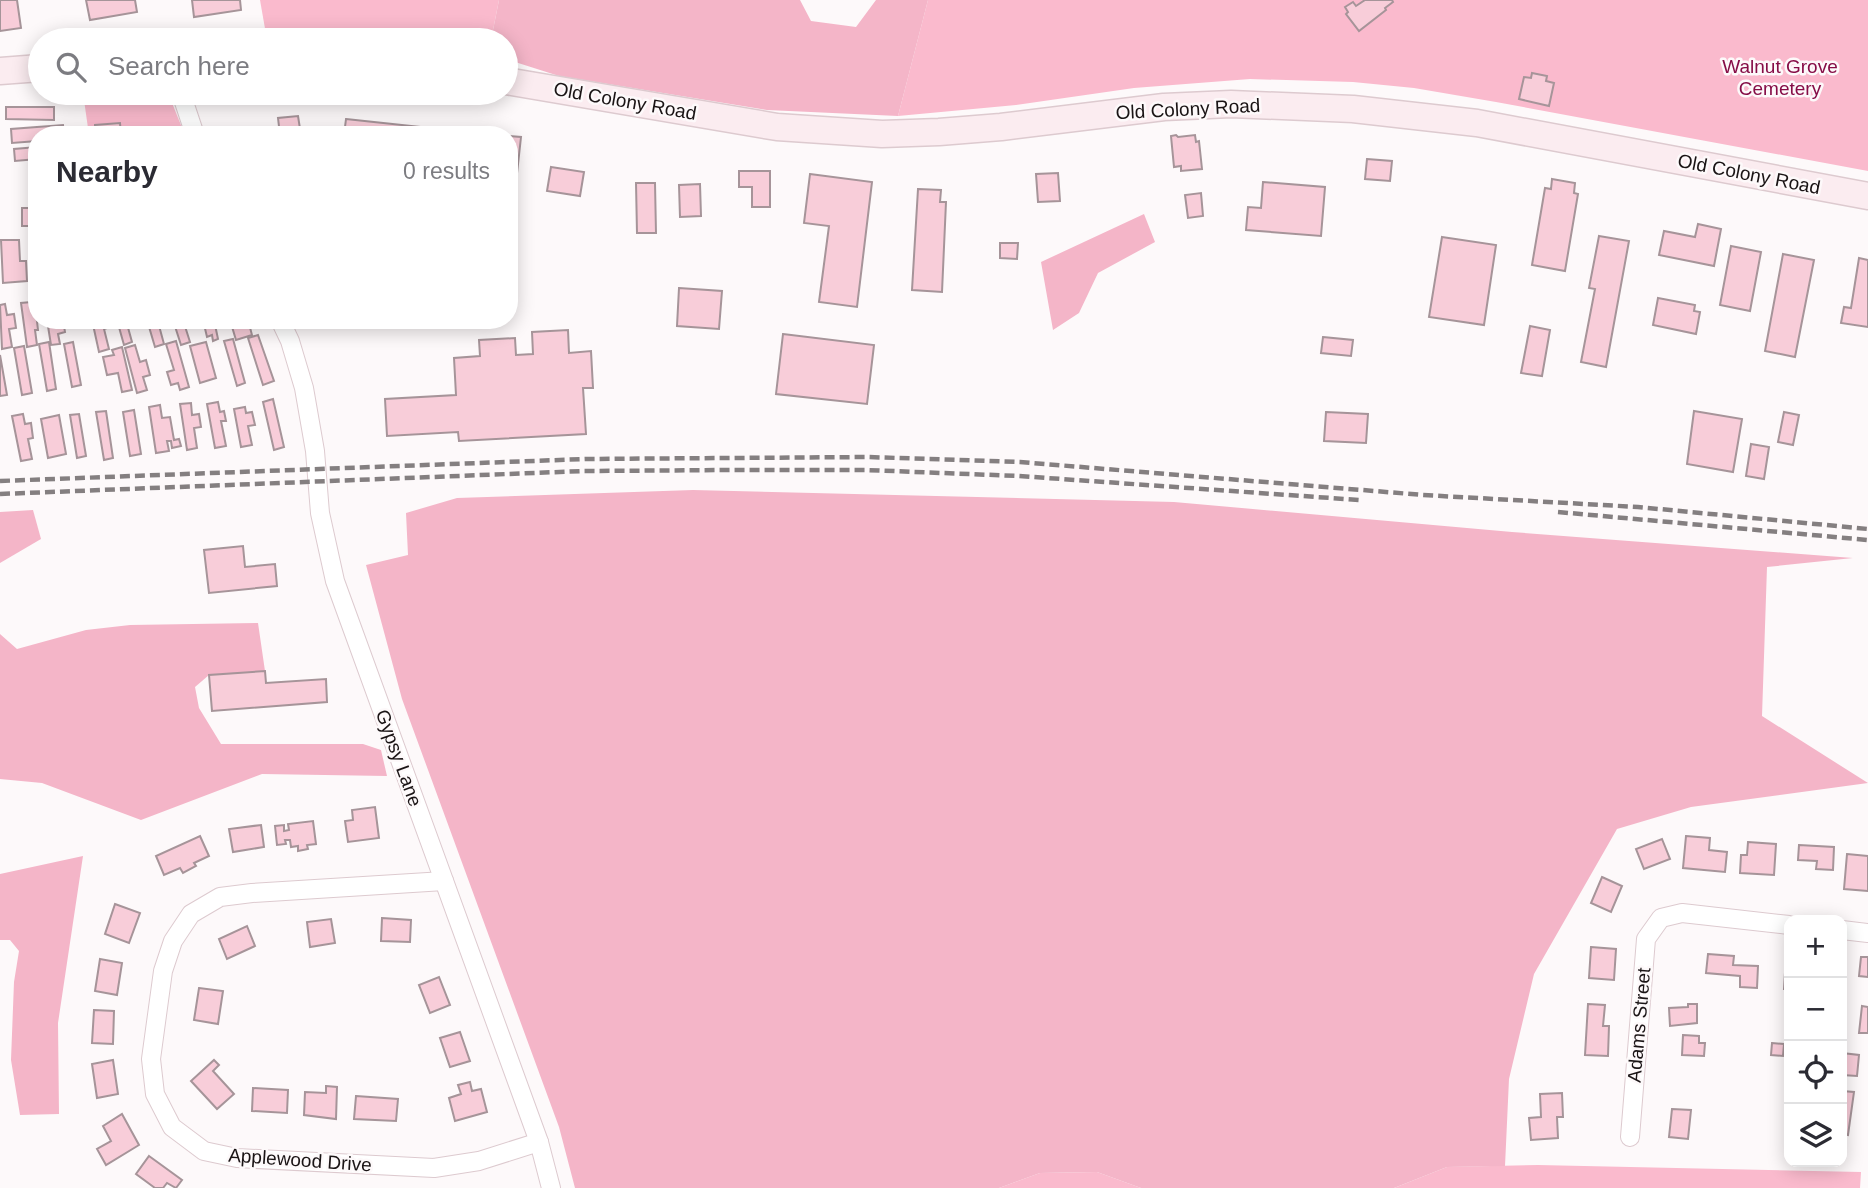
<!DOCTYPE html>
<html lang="en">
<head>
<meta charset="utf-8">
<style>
  body { margin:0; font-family:Helvetica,sans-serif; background:#f7f7f7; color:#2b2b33 }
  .controls { position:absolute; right:21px; bottom:21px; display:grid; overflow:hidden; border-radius:14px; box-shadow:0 4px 18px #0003 }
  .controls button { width:63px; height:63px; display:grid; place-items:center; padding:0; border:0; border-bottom:2px solid #e1e1e2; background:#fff; color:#2b2b33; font:35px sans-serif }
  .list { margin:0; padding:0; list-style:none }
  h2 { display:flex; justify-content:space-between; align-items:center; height:91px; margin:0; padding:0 28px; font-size:30px }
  h2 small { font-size:23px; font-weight:400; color:#7c7c81 }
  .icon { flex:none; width:38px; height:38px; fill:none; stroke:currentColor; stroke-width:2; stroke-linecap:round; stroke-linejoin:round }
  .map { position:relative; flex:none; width:1868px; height:1188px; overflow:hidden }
  .search { position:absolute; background:#fff; box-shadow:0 4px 18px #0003; left:28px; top:28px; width:490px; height:77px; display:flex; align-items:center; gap:18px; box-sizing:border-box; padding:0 24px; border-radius:38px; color:#7c7c81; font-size:26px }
  .panel { position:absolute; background:#fff; box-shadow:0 4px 18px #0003; left:28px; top:126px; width:490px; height:203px; border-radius:28px }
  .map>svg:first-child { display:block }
  .green { fill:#fabacd }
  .forest { fill:#f4b5c8 }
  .building { fill:#f8cdd9; stroke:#a69499; stroke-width:2 }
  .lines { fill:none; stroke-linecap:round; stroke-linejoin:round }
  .minor-casing { stroke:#ddcacf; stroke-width:20 }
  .secondary-casing { stroke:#ddcacf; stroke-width:29 }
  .minor { stroke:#fff; stroke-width:18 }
  .secondary { stroke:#fbecf0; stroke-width:26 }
  .rail { stroke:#847f80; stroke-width:4.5; stroke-dasharray:10 5; stroke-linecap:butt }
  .labels { text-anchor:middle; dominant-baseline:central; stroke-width:5; stroke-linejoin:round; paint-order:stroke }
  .park-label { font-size:19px; fill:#860d47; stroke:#fdf9fa }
  .street-label { font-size:19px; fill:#1a1415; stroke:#fdf9fa }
</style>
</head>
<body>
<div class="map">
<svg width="1868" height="1188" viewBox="0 0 1868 1188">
  <rect width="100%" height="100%" fill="#fdf9fa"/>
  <g class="green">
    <polygon points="260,0 499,0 491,40 267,40"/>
    <polygon points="928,0 1868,0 1868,171 1496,102 1414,88 1353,82 1250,79 1134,88 1016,105 898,116"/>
    <polygon points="83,93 168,93 185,135 89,135"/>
    <polygon points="1538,1165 1861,1172 1860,1188 1394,1188 1447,1167"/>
    <polygon points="1097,1172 1141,1188 999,1188 1040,1173"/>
  </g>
  <g class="forest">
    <polygon points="499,0 800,0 811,21 856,27 876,0 928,0 898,116 767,110 559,76 506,59 506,40 491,40"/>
    <polygon points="1144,214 1155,242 1098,273 1079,313 1053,330 1041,262"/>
    <polygon points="693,490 1174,502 1512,532 1853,558 1767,567 1762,716 1868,783 1691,807 1617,829 1534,974 1509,1079 1505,1166 1447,1167 1394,1188 1141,1188 1097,1172 1040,1173 999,1188 575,1188 559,1127 402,699 366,565 408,555 406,513 457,498"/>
    <polygon points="33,510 41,539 0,563 0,512"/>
    <polygon points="258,623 265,671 209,675 195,687 199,708 221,744 363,744 381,750 387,776 262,774 141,820 42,783 0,779 0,634 17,649 86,630 130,625"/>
    <polygon points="83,856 58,1023 59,1114 20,1115 11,1060 14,982 19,951 10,940 0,940 0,874"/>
  </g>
  <g class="building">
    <polygon points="0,0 17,0 21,28 0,31"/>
    <polygon points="86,0 135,0 137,12 90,20"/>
    <polygon points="192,0 240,0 241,10 194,17"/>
    <polygon points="1365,0 1392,0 1393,2 1385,8 1386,10 1359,31 1346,14 1348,12 1345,7 1353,2 1356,6"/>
    <polygon points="1532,73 1547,76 1546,81 1554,83 1549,106 1519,99 1524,77 1531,78"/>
    <polygon points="6,107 54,107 54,120 6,119"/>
    <polygon points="298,116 301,135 280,135 278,118"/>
    <polygon points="346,119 495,135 344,135"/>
    <polygon points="120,123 121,135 95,135 95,125"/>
    <polygon points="63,125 64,135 37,135 37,141 12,143 11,129"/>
    <polygon points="1176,135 1178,137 1195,135 1196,142 1199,141 1202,169 1181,171 1181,166 1174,167 1171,136"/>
    <polygon points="509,136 521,137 509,246"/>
    <polygon points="37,147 37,159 15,161 14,149"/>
    <polygon points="1367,159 1392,161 1390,181 1365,179"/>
    <polygon points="551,167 584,172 580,196 547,191"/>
    <polygon points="739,171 770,171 770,207 752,207 752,187 739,187"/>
    <polygon points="1058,173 1060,201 1038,202 1036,174"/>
    <polygon points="810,174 872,182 857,307 819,302 829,226 804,223"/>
    <polygon points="1552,179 1575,183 1574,193 1578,194 1565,271 1532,265 1545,188 1551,189"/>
    <polygon points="1263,182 1325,187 1321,236 1246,230 1248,207 1261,208"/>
    <polygon points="636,183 655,183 656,233 637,233"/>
    <polygon points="700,184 701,216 680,217 679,185"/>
    <polygon points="918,189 941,190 940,202 946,202 942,292 912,290"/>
    <polygon points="1201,193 1203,216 1188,218 1185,195"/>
    <polygon points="22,208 37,208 37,235 35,235 35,226 22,226"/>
    <polygon points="1698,224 1721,229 1714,266 1659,255 1664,231 1695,237"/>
    <polygon points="1599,236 1629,241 1606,367 1581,362 1595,289 1589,288"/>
    <polygon points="1442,237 1496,245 1484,325 1429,317"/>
    <polygon points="1,240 19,240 20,261 26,261 27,281 3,283"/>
    <polygon points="1000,243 1018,243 1017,259 1000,258"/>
    <polygon points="1731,246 1761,252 1750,311 1720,305"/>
    <polygon points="1783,254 1814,260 1795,357 1765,351"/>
    <polygon points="1859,258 1868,260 1868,327 1841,323 1844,307 1851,308"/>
    <polygon points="679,288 722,291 719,329 677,326"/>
    <polygon points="1658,298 1695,305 1694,311 1700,312 1696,334 1653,325"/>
    <polygon points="31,302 33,314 36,313 38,330 35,330 37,345 27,347 21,303"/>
    <polygon points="5,304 7,315 14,314 16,328 9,329 12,347 2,349 0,305"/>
    <polygon points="47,320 63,320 65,332 58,334 60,344 51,345"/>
    <polygon points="92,320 111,320 113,326 104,329 109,349 99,352"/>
    <polygon points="117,320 134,320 127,324 132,342 124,345"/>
    <polygon points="147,320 164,320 158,322 164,344 155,347"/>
    <polygon points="173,320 183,320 190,342 181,345"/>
    <polygon points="203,320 214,320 218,339 213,341 212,335 207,337"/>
    <polygon points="230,320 248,320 252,335 236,340"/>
    <polygon points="1530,326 1550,330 1542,376 1521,373"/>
    <polygon points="568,330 569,353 591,351 593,388 583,388 586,434 459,441 458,432 387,436 385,399 456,395 454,358 480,356 479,340 515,338 516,355 533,354 532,332"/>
    <polygon points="783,334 874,345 867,404 776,394"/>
    <polygon points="258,335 274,381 263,385 248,338"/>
    <polygon points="1323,337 1353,340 1351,356 1321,353"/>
    <polygon points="233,339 245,383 237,386 224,341"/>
    <polygon points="176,341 189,387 180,390 178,383 171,385 167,372 174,370 166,344"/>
    <polygon points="49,342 56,389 47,391 39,344"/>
    <polygon points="73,342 81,385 72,387 64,344"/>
    <polygon points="206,342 216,378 200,383 190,346"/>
    <polygon points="135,345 140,362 146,360 150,375 143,377 147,390 137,393 125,348"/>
    <polygon points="24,346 32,393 22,395 14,348"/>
    <polygon points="122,347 132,390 122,392 118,373 107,375 103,357 114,355 112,350"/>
    <polygon points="0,355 7,395 0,396"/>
    <polygon points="273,399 284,447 274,450 263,402"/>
    <polygon points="218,402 220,412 224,411 226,421 221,421 226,446 215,448 207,404"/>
    <polygon points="191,403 192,415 199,414 201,427 194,428 197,448 187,450 180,404"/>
    <polygon points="160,405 162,418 170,417 174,440 179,439 181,446 172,448 171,441 167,441 169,451 156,453 149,407"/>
    <polygon points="245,407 246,413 252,412 255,425 248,426 252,445 241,447 234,409"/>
    <polygon points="134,410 141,454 130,456 123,412"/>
    <polygon points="106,411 113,458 104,460 96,412"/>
    <polygon points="1694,411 1742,419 1733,472 1687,464"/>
    <polygon points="1326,412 1368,414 1366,443 1324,441"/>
    <polygon points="1784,412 1799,415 1793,445 1778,442"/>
    <polygon points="23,414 25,424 31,423 33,438 28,439 32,459 21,461 12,416"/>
    <polygon points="79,414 86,456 77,458 70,415"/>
    <polygon points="59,415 66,454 48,458 41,419"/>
    <polygon points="1751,444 1769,447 1764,479 1746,476"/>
    <polygon points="243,546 245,567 275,564 277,586 209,593 204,550"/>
    <polygon points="265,671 266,683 326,679 327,702 212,711 209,675"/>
    <polygon points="375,807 379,838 348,842 345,821 353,820 352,810"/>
    <polygon points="313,821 316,844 307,845 308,849 298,851 298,846 291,847 290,840 285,840 286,844 277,845 275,826 284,825 284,831 289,830 288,824"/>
    <polygon points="261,825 264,847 233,852 229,829"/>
    <polygon points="200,836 209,856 194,863 196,866 183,873 180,868 164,875 156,856"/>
    <polygon points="1686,836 1710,838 1709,850 1727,852 1725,872 1683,868"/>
    <polygon points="1662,839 1670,859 1644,869 1636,849"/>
    <polygon points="1748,842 1776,844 1774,875 1740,873 1741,855 1747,855"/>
    <polygon points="1799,845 1834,847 1833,870 1816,869 1817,861 1798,860"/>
    <polygon points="1847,854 1868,856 1868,891 1844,889"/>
    <polygon points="1602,877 1622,886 1611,912 1591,903"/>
    <polygon points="115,904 140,913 129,943 105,934"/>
    <polygon points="382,918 411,920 410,942 381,941"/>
    <polygon points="331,919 335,943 310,947 307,922"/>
    <polygon points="247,926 255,946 227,959 219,939"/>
    <polygon points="1591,947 1616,949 1614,980 1589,978"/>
    <polygon points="1708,954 1734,956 1733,965 1758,966 1757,988 1740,987 1740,976 1706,973"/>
    <polygon points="1786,956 1789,957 1789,989 1784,989"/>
    <polygon points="1861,957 1868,957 1868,977 1859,976"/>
    <polygon points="100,959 122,963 117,995 95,991"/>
    <polygon points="439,977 450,1005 430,1013 419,985"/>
    <polygon points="199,988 223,991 218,1024 194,1020"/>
    <polygon points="1588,1004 1605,1005 1603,1026 1609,1026 1608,1056 1585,1055"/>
    <polygon points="1688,1004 1697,1004 1697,1023 1670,1026 1669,1008 1688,1007"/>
    <polygon points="1862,1006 1868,1007 1868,1033 1859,1033"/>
    <polygon points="94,1010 114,1011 113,1044 92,1043"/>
    <polygon points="460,1032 470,1061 450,1067 440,1038"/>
    <polygon points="1683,1035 1699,1036 1699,1043 1705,1043 1704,1056 1682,1055"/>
    <polygon points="1772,1043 1784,1044 1783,1056 1771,1055"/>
    <polygon points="1842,1053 1859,1055 1857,1076 1842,1075"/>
    <polygon points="113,1060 118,1094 97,1098 92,1064"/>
    <polygon points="214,1060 219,1065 213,1071 234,1094 217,1109 191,1081"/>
    <polygon points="470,1082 472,1091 481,1089 487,1112 455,1121 449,1098 461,1094 458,1085"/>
    <polygon points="326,1086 337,1087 336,1119 304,1115 305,1092 326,1093"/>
    <polygon points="253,1088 288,1090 287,1113 252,1111"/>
    <polygon points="1842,1091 1854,1092 1848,1135 1842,1134"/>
    <polygon points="1562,1093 1563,1117 1557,1117 1558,1138 1531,1140 1529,1118 1541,1117 1540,1094"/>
    <polygon points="356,1096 398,1099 396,1121 354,1119"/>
    <polygon points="1672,1109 1691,1110 1688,1139 1669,1137"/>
    <polygon points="122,1114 139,1145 106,1165 97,1149 111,1141 103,1126"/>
    <polygon points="149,1156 182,1180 176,1188 167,1183 163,1188 155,1188 136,1174"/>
  </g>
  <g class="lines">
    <defs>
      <g id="minor">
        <polyline points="181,93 195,135"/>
        <polyline points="280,320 290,341 304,388 315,451 320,513 335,581 539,1142 551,1188"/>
        <polyline points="444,881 252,893 220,897 191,914 173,941 163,971 151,1059 155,1094 172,1127 204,1151 237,1158 434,1168 479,1161 539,1142"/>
        <polyline points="1842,930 1868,933"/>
        <polyline points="1630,1137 1646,939 1661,918 1682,913 1789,925"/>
      </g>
      <g id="secondary">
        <polyline points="0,71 40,68"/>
        <polyline points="506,81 777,127 882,134 939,132 1001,127 1164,107 1231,104 1353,109 1477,123 1868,196"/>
      </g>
    </defs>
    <use href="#minor" class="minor-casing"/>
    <use href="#secondary" class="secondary-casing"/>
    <use href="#minor" class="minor"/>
    <use href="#secondary" class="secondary"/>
    <g class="rail">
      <polyline points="0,481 586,459 868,457 1020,462 1423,495 1638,507 1868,529"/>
      <polyline points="0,494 584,471 733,470 866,470 1019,476 1359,500"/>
      <polyline points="1558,512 1868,540"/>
    </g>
  </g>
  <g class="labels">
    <g class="park-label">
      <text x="1780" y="66">Walnut Grove<tspan x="1780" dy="22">Cemetery</tspan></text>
    </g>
    <g class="street-label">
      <text transform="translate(625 101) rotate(10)">Old Colony Road</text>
      <text transform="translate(1188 109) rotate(-3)">Old Colony Road</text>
      <text transform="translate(1749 174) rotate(11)">Old Colony Road</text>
      <text transform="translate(399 758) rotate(70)">Gypsy Lane</text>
      <text transform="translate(1639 1025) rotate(-85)">Adams Street</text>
      <text transform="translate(300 1160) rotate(4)">Applewood Drive</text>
    </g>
  </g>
</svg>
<div class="controls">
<button>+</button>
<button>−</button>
<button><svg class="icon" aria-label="locate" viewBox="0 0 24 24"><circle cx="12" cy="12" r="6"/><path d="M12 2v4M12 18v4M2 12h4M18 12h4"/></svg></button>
<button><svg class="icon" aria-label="layers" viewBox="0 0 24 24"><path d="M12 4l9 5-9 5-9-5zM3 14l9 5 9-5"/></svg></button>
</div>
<div class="search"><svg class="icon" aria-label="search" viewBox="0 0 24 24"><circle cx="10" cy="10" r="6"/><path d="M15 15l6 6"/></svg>Search here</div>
<section class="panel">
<h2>Nearby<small>0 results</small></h2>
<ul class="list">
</ul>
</section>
</div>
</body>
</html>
